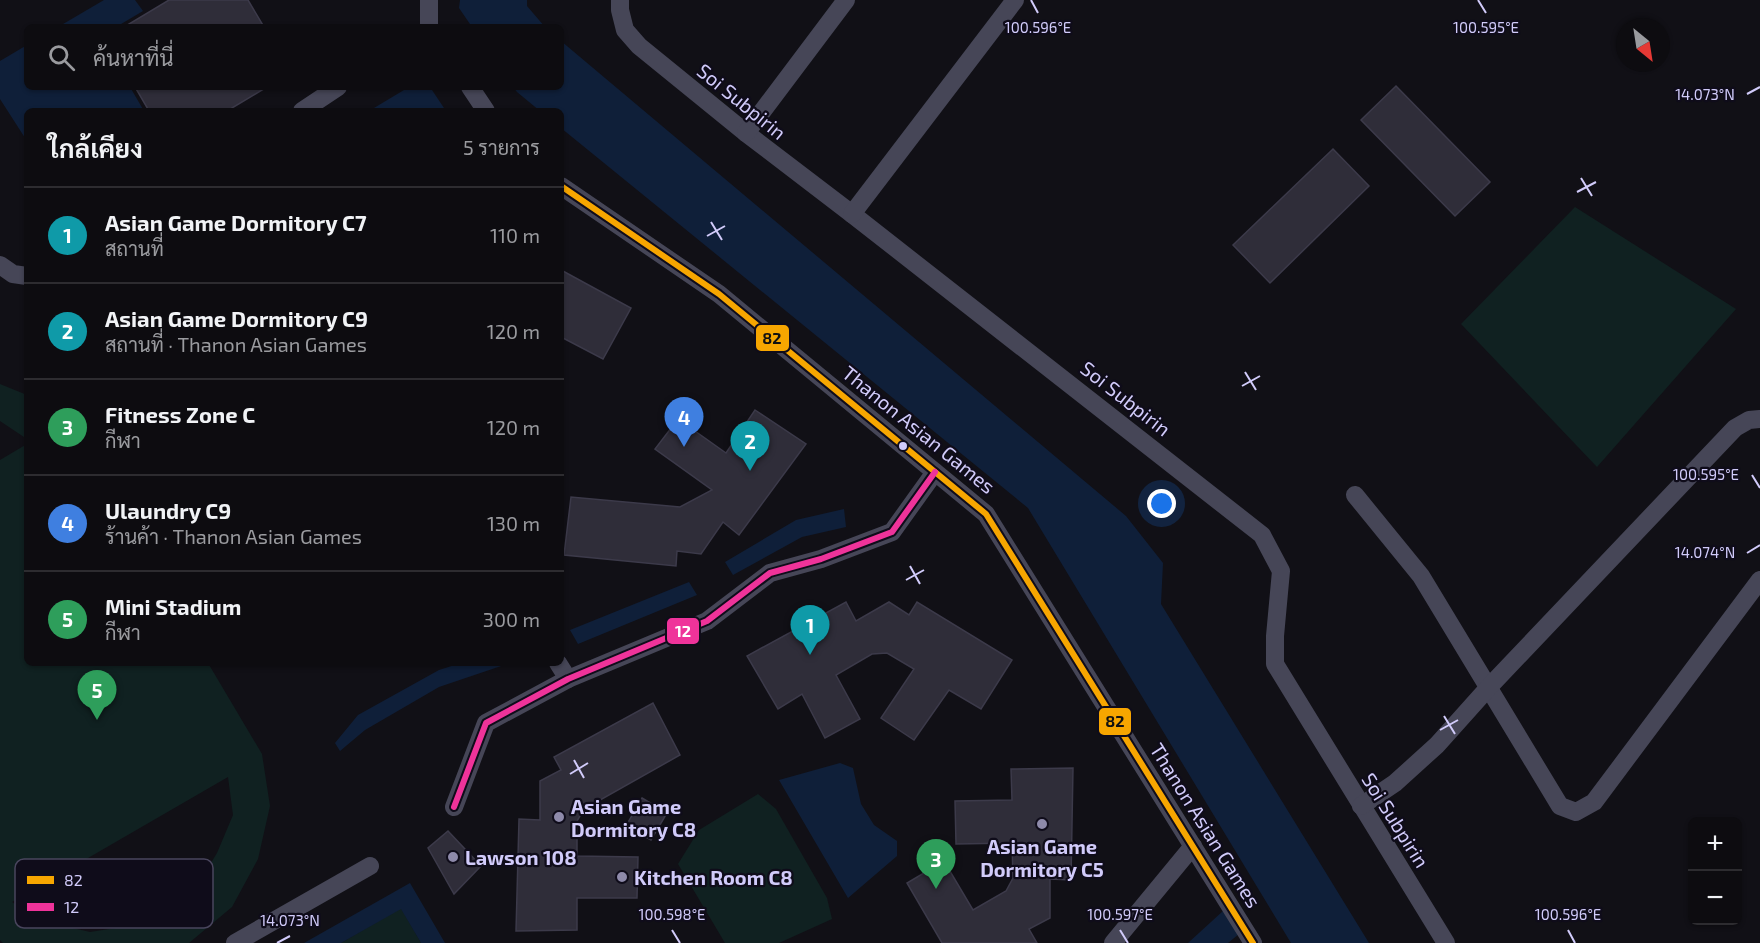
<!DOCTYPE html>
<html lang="th">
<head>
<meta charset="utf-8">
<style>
  body { margin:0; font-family:"Exo 2",Sarabun,sans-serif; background:#1b1a1e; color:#f1f3f6 }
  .controls { position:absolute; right:18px; bottom:18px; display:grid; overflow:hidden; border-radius:9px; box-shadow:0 2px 4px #0004 }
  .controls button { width:54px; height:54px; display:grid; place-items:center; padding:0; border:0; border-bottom:2px solid #2d2c30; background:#0d0c10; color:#f1f3f6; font:30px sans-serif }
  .compass { position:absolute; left:1616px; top:18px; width:54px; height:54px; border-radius:50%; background:#0d0c10; box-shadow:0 2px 4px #0004; rotate:150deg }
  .you { position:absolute; left:1162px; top:504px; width:21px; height:21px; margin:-15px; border:4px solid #fff; border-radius:50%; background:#1a73e8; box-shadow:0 0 0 9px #1a73e833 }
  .badge { display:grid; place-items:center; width:39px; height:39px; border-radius:50%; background:#8e8aaa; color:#fff; font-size:20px; font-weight:700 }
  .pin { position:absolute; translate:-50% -50px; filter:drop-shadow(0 2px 3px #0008) }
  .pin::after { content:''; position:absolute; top:32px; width:21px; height:18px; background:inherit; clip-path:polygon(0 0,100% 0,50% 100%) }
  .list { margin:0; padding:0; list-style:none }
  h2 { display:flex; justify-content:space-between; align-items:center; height:78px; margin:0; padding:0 24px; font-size:26px }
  h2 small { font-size:20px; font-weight:400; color:#9a9b9f }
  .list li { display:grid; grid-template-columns:39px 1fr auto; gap:18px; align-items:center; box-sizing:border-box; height:96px; padding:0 24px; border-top:2px solid #2d2c30 }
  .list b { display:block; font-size:22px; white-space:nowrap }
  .list p { margin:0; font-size:20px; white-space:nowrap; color:#9a9b9f }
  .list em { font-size:20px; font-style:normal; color:#9a9b9f }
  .icon { flex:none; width:33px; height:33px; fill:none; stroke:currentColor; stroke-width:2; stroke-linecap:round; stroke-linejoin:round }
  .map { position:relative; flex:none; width:1760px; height:943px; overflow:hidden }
  .search { position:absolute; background:#0d0c10; box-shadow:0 2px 4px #0004; left:24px; top:24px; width:540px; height:66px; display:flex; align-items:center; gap:15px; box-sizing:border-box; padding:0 21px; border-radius:9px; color:#9a9b9f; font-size:22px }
  .panel { position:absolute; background:#0d0c10; box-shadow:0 2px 4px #0004; left:24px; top:108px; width:540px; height:558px; border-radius:9px }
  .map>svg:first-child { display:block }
  .green { fill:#102121; fill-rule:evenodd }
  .water { fill:#0f1f39 }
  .building { fill:#2f2d39; stroke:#3c3a4a; stroke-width:1.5 }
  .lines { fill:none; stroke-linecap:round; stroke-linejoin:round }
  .street { stroke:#464657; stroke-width:18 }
  .bus-1-casing { stroke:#0f0c1a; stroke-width:10 }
  .bus-2-casing { stroke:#0f0c1a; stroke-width:10 }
  .bus-1 { stroke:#f7a600; stroke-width:6 }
  .bus-2 { stroke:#ef339a; stroke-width:6 }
  .ticks { fill:none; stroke:#d1cbfa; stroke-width:2 }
  .bus-dot { fill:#d1cbfa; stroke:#0f0c1a; stroke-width:2 }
  .poi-dot { fill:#8e8aaa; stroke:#0f0c1a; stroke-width:2 }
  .labels { text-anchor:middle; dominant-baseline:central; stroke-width:4.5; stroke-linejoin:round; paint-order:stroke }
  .street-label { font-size:20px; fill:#d1cbfa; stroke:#0f0c1a }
  .poi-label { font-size:20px; font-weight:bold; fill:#d1cbfa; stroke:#0f0c1a; text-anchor:start }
  .key { fill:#0f0c1a; stroke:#49455d; stroke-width:1.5 }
  .key-label { font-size:16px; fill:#d1cbfa }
  .ticks-label { font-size:15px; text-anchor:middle; fill:#d1cbfa; stroke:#0f0c1a; stroke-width:4.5; stroke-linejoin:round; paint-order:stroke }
  .line-badge { stroke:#0f0c1a; stroke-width:2 }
  .badge-label { font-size:16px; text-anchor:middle; font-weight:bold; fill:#fff }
  .pale-badge-label { font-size:16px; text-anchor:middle; font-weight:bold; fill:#111 }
</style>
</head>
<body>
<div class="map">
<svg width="1760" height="943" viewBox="0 0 1760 943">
  <rect width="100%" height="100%" fill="#111016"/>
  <g class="green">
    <polygon points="1575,207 1736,309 1597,467 1461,324"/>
    <polygon points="0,384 27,395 27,439 0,421"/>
    <path d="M 27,444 L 27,663 L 208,663 L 262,754 L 270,806 L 258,859 L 232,907 L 189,943 L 3,943 L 0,940 L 0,460 ZM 228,777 L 233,815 L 217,853 L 192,894 L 147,923 L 90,932 L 43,921 L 12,902 Z"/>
    <polygon points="758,794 776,809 827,898 832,919 779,943 725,943 678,864 699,830"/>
    <polygon points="401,908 421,943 341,943"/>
  </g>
  <g class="water">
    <polygon points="104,0 135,0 143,11 116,27 58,27"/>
    <polygon points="460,0 527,0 527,6 545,27 472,27 459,8"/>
    <polygon points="561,41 1126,516 1163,563 1161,604 1369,943 1291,943 1028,508 561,128 561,111 540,111 517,92 513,87 561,87"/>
    <polygon points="27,45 27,87 130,87 144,111 27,111 27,141 0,99 0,61"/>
    <polygon points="409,87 430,87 446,111 369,111"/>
    <polygon points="844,509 846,527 802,537 733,575 725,562 796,520"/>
    <polygon points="689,582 697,595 578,644 570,630"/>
    <polygon points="461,663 510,663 439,687 365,730 340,751 335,743 358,715 439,670"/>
    <polygon points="840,763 853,768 861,804 874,825 897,841 897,856 848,898 779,780"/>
    <polygon points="410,883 445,943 421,943 401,909 341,943 304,943"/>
    <polygon points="1223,911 1239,934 1228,943 1188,943"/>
  </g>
  <g class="building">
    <polygon points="169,0 248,0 264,27 124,27"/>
    <polygon points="1396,86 1490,182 1455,216 1361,120"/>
    <polygon points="135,87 267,87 227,111 149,111"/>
    <polygon points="1333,149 1369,186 1270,283 1233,245"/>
    <polygon points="561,270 631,308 603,359 561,337"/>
    <polygon points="755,410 806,444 739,535 723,522 701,554 677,551 676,566 564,555 571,497 680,507 712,490 655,449 678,419 726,453"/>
    <polygon points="846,602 856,621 889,602 909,615 917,602 1012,660 981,709 949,690 914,740 881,718 914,669 887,653 872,654 836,675 860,719 825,738 802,694 778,709 747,656"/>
    <polygon points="653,703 680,755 584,809 577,821 577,856 638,857 637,898 577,898 577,930 516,931 519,819 540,820 540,781 561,770 554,757"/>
    <polygon points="1073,768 1071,880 1050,879 1050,918 1029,929 1037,943 942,943 907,883 944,861 973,910 1006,891 1013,878 1012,843 956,844 955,801 1012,800 1011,769"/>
    <polygon points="642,798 667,813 651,840 626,826"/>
    <polygon points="448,831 481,866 454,894 428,848"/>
  </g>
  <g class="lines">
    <g class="street">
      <polyline points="429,0 429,27"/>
      <polyline points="620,0 620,10 625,30 639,46 746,133 852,214 1262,535 1281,571 1275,636 1275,664 1446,943"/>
      <polyline points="470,87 486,111"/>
      <polyline points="302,111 338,87"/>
      <polyline points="746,133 846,0"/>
      <polyline points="561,186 719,294 986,514 1253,943"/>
      <polyline points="852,214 1015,0"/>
      <polyline points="0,265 13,274 27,276"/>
      <polyline points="1355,495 1421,576 1560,806 1576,812 1594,802 1760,580"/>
      <polyline points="558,663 568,679"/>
      <polyline points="1361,806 1395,783 1437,745 1488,688 1735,428 1749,420 1760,419"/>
      <polyline points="454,807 486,723 568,679 707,621 770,573 821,559 892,532 935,472"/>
      <polyline points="235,943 370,866"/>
      <polyline points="1113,943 1193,846"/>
    </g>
    <defs>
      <polyline id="bus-1" points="561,186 719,294 986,514 1253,943"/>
      <polyline id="bus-2" points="454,807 486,723 568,679 707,621 770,573 821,559 892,532 935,472"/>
    </defs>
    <use href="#bus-1" class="bus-1-casing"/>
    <use href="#bus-2" class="bus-2-casing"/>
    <use href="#bus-1" class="bus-1"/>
    <use href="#bus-2" class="bus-2"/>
  </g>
  <path class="ticks" d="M 1031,0 L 1038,13M 1478,0 L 1486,13M 1747,94 L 1760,87M 1581,178 L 1592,196M 1577,192 L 1596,182M 711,222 L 722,240M 707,236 L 725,226M 1245,372 L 1256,390M 1242,386 L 1260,376M 1752,475 L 1760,488M 1747,553 L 1760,545M 910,566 L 920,584M 906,580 L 924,570M 1444,716 L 1455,734M 1440,730 L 1458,720M 574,760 L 584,778M 570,774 L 588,763M 672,930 L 680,943M 1120,930 L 1128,943M 1568,930 L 1575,943M 277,943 L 290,936"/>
  <circle class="bus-dot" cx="903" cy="446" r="5"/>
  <g class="poi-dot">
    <circle cx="559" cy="817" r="6"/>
    <circle cx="1042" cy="824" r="6"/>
    <circle cx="453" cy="857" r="6"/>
    <circle cx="622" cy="877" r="6"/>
  </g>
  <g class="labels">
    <g class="street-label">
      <text transform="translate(742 101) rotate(39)">Soi Subpirin</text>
      <text transform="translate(1126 398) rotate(38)">Soi Subpirin</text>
      <text transform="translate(919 429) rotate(39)">Thanon Asian Games</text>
      <text transform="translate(1396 820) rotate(58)">Soi Subpirin</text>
      <text transform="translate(1206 825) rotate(58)">Thanon Asian Games</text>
    </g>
    <g class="poi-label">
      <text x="571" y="806">Asian Game<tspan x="571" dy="23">Dormitory C8</tspan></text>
      <text x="1042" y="846" text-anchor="middle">Asian Game<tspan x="1042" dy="23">Dormitory C5</tspan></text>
      <text x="465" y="857">Lawson 108</text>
      <text x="634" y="877">Kitchen Room C8</text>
    </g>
  </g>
  <rect x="15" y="859" width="198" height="69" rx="9" class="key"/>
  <rect x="27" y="876" width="27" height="8" fill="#f7a600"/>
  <rect x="27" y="903" width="27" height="8" fill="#ef339a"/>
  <g class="key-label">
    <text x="64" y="886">82</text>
    <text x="64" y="913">12</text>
  </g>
  <g class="ticks-label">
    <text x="1038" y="33">100.596°E</text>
    <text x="1486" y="33">100.595°E</text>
    <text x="1705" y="100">14.073°N</text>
    <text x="1706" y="480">100.595°E</text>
    <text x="1705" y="558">14.074°N</text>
    <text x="672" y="920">100.598°E</text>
    <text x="1120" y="920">100.597°E</text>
    <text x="1568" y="920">100.596°E</text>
    <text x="290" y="926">14.073°N</text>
  </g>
  <g class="line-badge">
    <rect x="755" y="324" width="35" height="28" rx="6" fill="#f7a600"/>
    <rect x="666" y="617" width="34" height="28" rx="6" fill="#ef339a"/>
    <rect x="1098" y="707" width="34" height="29" rx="6" fill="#f7a600"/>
  </g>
  <g class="badge-label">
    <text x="683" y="637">12</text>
  </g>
  <g class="pale-badge-label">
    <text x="772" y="344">82</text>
    <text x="1115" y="727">82</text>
  </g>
</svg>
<div class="controls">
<button>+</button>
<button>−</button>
</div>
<svg class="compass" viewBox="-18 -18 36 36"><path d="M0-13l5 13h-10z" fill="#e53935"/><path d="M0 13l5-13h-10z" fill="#9a9b9f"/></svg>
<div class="you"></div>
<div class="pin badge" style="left:810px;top:655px;background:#0f9aa8">1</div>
<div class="pin badge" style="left:750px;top:471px;background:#0f9aa8">2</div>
<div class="pin badge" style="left:936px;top:889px;background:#2e9e5b">3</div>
<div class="pin badge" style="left:684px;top:447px;background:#3f7fe0">4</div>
<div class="pin badge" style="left:97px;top:720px;background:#2e9e5b">5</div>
<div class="search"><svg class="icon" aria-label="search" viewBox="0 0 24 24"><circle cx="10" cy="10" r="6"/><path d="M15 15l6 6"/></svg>ค้นหาที่นี่</div>
<section class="panel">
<h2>ใกล้เคียง<small>5 รายการ</small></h2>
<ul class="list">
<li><span class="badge" style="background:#0f9aa8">1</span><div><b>Asian Game Dormitory C7</b><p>สถานที่</p></div><em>110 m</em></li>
<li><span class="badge" style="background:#0f9aa8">2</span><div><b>Asian Game Dormitory C9</b><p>สถานที่ · Thanon Asian Games</p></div><em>120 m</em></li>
<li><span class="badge" style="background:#2e9e5b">3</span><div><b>Fitness Zone C</b><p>กีฬา</p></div><em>120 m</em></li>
<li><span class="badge" style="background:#3f7fe0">4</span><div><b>Ulaundry C9</b><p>ร้านค้า · Thanon Asian Games</p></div><em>130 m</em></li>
<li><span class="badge" style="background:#2e9e5b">5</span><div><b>Mini Stadium</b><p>กีฬา</p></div><em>300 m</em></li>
</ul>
</section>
</div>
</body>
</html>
